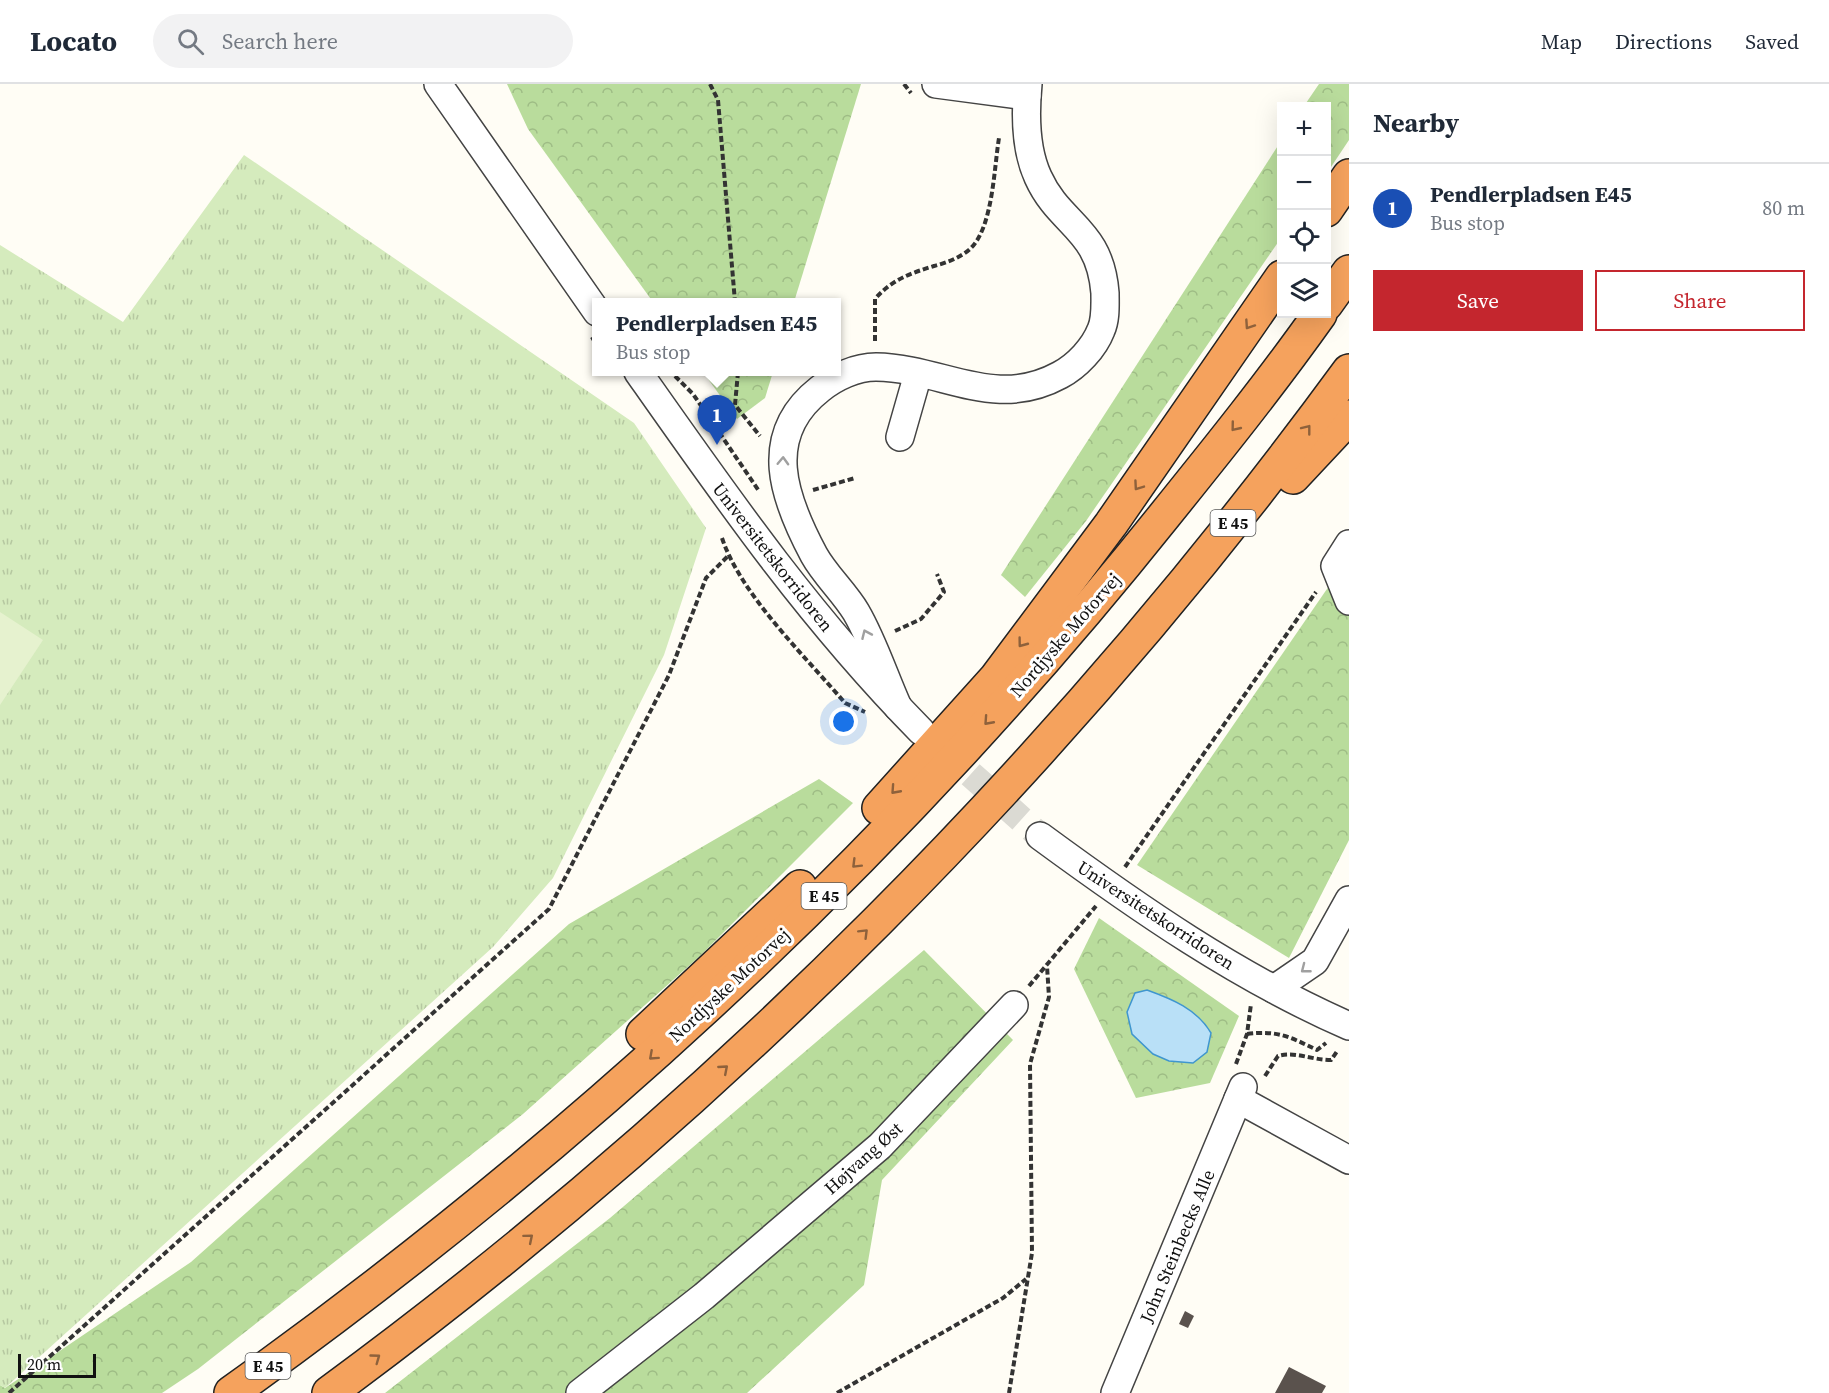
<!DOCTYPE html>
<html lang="en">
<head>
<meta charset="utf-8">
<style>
  body { margin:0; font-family:"Source Serif 4",serif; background:#f2f2f3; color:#1f2937 }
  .controls { position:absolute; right:18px; top:18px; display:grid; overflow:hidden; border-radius:0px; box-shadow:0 6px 24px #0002 }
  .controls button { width:54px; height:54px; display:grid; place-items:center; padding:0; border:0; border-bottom:2px solid #e0e1e3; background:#fff; color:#1f2937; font:30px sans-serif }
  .scale { position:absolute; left:18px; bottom:15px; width:78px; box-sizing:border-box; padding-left:6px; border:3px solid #111; border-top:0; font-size:16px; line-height:21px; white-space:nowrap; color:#111; -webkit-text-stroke:4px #fff; paint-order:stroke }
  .you { position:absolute; left:844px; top:638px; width:21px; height:21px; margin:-15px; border:4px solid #fff; border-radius:50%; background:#1a73e8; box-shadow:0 0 0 9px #1a73e833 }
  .badge { display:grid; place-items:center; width:39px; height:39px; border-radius:50%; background:#c4262e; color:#fff; font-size:20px; font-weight:700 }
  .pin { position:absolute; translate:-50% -50px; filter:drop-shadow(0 2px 3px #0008) }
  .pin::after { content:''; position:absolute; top:32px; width:21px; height:18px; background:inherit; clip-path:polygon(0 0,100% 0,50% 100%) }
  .popup { position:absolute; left:592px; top:214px; width:249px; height:78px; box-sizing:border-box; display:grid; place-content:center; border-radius:0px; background:#fff; filter:drop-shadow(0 2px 4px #0005); font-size:20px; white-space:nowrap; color:#747a83 }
  .popup b { font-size:22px; color:#1f2937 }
  .popup::after { content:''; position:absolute; left:50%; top:100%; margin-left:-12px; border:12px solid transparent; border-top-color:#fff }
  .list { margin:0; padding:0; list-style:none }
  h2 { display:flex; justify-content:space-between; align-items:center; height:78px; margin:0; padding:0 24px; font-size:26px }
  h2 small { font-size:20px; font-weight:400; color:#747a83 }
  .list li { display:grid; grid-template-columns:39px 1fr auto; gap:18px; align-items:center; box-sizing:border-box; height:90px; padding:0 24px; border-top:2px solid #e0e1e3 }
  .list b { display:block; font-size:22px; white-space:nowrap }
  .list p { margin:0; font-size:20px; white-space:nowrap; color:#747a83 }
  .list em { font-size:20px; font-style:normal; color:#747a83 }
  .actions { display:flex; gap:12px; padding:18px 24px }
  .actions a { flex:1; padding:14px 0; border:2px solid #c4262e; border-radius:0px; text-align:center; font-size:21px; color:#c4262e }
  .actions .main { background:#c4262e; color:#fff }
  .icon { flex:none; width:33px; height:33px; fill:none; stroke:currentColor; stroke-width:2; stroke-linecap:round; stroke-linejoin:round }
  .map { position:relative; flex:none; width:1349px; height:1309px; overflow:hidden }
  header { display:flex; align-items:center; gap:36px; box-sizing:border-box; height:84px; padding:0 30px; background:#fff; border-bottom:2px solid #e0e1e3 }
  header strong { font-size:28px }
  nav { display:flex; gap:33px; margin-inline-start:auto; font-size:21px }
  .search { width:420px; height:54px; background:#f2f2f3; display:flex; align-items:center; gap:15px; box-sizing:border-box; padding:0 21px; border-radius:33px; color:#747a83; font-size:22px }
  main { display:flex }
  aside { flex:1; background:#fff }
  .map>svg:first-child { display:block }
  .forest { fill:url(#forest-crowns) }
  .park { fill:url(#park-tufts) }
  .pitch { fill:#e6f2cf }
  .water { fill:#b9e0f7; stroke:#3f96cf; stroke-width:1.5 }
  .building { fill:#5a524d }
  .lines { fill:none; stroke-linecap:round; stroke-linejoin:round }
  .minor-tunnel { stroke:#dbdad3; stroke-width:27; stroke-dasharray:27 14; stroke-linecap:butt }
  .minor-casing { stroke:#444; stroke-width:30 }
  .highway-casing { stroke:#222; stroke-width:36 }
  .path { stroke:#333; stroke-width:4; stroke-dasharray:6 3; stroke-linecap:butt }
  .minor { stroke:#fff; stroke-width:27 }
  .highway { stroke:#f5a25d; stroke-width:33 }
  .oneway { stroke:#8e613b }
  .oneway2 { stroke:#a0a0a0 }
  .labels { text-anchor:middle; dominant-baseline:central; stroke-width:6; stroke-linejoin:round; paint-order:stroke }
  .shield { fill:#fff; stroke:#585858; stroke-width:1.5 }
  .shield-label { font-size:16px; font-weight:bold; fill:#111 }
  .street-label { font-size:18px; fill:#111; stroke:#fff }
</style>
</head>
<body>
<header>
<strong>Locato</strong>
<div class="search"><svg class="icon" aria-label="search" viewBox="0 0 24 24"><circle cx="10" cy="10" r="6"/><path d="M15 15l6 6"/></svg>Search here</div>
<nav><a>Map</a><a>Directions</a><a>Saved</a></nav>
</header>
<main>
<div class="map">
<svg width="1349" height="1309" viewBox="0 0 1349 1309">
  <defs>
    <pattern id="forest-crowns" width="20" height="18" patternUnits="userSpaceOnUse" patternTransform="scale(1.5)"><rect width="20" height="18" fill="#b9dc9c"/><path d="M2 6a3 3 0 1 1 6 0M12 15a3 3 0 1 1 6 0" fill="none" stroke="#9ebc85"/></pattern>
    <pattern id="park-tufts" width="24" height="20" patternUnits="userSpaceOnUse" patternTransform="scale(1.5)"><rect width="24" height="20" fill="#d5ebbd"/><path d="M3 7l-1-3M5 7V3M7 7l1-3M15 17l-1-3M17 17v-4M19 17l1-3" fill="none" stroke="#b6c8a1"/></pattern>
  </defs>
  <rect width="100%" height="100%" fill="#fffdf5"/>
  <g class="forest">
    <polygon points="507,0 861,0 794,218 653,218 528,45"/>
    <polygon points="1319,0 1349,0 1349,56 1327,89 1326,22 1304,22"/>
    <polygon points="1281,57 1281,154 1086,437 1025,513 1001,491"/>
    <polygon points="703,288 773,288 765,314 737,335"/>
    <polygon points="1349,473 1349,756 1289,874 1137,781"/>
    <polygon points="819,695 853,719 701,871 523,1030 198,1285 162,1309 0,1309 0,1301 5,1304 191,1178 569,840"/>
    <polygon points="1099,834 1239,932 1210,999 1136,1014 1074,885"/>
    <polygon points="924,866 1013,956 882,1096 864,1201 747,1309 385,1309 610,1134"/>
  </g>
  <polygon class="park" points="244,71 634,339 706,444 664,571 553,794 493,863 5,1304 0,1301 0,161 123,238"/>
  <polygon class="pitch" points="0,528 43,556 0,621"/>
  <path class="water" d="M 1147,906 C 1172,915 1197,925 1211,949 L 1207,968 L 1193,979 L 1169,977 L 1153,970 L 1132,950 L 1127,928 L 1135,909 Z"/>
  <g class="building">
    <polygon points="1185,1227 1194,1232 1188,1244 1179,1240"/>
    <polygon points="1289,1283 1326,1302 1322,1309 1275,1309"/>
  </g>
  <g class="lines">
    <polyline class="minor-tunnel" points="940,663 1040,752"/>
    <defs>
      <g id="minor">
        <polyline points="438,0 597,228"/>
        <polyline points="936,0 1027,12"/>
        <path d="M 638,288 C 728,416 810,534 921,647"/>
        <polyline points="900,353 918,290"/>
        <polyline points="1349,460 1335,482 1349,517"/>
        <path d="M 898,623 C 884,592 873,557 856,528 C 844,508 825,491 814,471 C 784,415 760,352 820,305 C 835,293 856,283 876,283 C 943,284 994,327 1060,291 C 1077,282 1094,264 1101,246 C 1106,235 1105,221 1105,209 C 1100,144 1060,142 1038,93 C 1025,65 1025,31 1028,0"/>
        <path d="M 1040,752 C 1138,824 1237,893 1349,942"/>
        <polyline points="1274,905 1315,877 1349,816"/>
        <polyline points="1238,1015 1349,1076"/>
        <polyline points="580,1309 704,1212 880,1062 1014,921"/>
        <polyline points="1115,1309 1243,1003"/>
      </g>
      <g id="highway">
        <polyline points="1326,126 1349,92"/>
        <polyline points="1326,220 1349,188"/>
        <polyline points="1293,393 1349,333"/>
        <polyline points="879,724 996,594 1111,440 1282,193"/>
        <polyline points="643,950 800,803"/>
        <path d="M 231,1309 C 582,1058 894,770 1164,432 C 1218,365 1271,299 1320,230"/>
        <path d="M 329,1309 C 717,1024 1064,676 1349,287"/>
      </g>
    </defs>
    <use href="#minor" class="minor-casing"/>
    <use href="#highway" class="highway-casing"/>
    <g class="path">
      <polyline points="710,0 718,16 735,218"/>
      <polyline points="904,0 911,9"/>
      <polyline points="592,253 597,262"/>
      <path d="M 875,257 L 875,215 C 891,196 911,189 934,182 C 946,179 962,173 971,164 C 993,142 994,84 999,54"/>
      <polyline points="738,288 735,321 760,352"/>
      <polyline points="675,292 693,310 759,407"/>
      <polyline points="813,406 855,394"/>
      <path d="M 722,454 C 741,511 805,572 845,619 L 865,628"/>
      <polyline points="895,547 921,535 944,508 937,490"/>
      <polyline points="1125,783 1316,508"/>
      <polyline points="1029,902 1096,822"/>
      <path d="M 1247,950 C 1278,946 1290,953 1317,966 L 1326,959"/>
      <polyline points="1236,980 1247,950 1251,920"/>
      <path d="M 1265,992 L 1278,972 C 1296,967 1311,976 1331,976 L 1338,966"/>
      <polyline points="9,1309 549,825 669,591 706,494 728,472"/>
      <polyline points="837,1309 1003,1214 1026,1195"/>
      <polyline points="1009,1309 1032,1169 1030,980 1049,913 1047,882"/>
    </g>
    <use href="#minor" class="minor"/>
    <use href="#highway" class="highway"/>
  </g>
  <defs><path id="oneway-chevron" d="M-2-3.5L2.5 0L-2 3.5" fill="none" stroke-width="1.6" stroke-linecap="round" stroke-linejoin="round" transform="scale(1.5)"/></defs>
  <g class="oneway">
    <use href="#oneway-chevron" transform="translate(1249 241) rotate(124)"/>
    <use href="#oneway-chevron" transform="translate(1235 343) rotate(129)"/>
    <use href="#oneway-chevron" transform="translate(1307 345) rotate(-52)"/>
    <use href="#oneway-chevron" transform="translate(1138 402) rotate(125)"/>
    <use href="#oneway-chevron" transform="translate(1022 559) rotate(127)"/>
    <use href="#oneway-chevron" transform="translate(988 637) rotate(132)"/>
    <use href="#oneway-chevron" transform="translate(895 706) rotate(132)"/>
    <use href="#oneway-chevron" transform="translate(856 780) rotate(135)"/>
    <use href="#oneway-chevron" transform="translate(864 849) rotate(-45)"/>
    <use href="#oneway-chevron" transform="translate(653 972) rotate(138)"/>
    <use href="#oneway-chevron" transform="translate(724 985) rotate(-41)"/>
    <use href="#oneway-chevron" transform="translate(529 1154) rotate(-40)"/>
    <use href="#oneway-chevron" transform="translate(376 1274) rotate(-36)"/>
  </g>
  <g class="oneway2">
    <use href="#oneway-chevron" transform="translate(783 377) rotate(-88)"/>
    <use href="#oneway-chevron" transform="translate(866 550) rotate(-114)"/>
    <use href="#oneway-chevron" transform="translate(1305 885) rotate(142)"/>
  </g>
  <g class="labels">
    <g class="shield">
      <rect x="1210.5" y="426" width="45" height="26" rx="4.5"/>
      <rect x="801.5" y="799" width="45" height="26" rx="4.5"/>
      <rect x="245.5" y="1269" width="45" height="26" rx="4.5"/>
    </g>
    <g class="shield-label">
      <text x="1233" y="439">E 45</text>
      <text x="824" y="812">E 45</text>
      <text x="268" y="1282">E 45</text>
    </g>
    <g class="street-label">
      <text transform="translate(773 473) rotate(52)">Universitetskorridoren</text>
      <text transform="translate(1065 551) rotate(-49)">Nordjyske Motorvej</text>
      <text transform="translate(1156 831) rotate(33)">Universitetskorridoren</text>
      <text transform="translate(729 901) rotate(-43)">Nordjyske Motorvej</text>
      <text transform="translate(863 1074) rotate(-42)">Højvang Øst</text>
      <text transform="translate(1177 1162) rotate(-67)">John Steinbecks Alle</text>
    </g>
  </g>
</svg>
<div class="controls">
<button>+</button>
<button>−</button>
<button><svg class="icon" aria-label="locate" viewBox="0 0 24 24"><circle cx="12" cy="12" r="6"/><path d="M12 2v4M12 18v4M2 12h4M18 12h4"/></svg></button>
<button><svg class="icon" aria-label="layers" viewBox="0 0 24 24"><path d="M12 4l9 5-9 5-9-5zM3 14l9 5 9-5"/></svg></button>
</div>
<div class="scale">20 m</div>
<div class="you"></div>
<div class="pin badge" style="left:717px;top:361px;background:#1a4fb4">1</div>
<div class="popup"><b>Pendlerpladsen E45</b>Bus stop</div>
</div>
<aside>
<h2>Nearby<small></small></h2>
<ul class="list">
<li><span class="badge" style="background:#1a4fb4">1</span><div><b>Pendlerpladsen E45</b><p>Bus stop</p></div><em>80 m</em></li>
</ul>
<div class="actions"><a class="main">Save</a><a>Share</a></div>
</aside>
</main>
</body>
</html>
